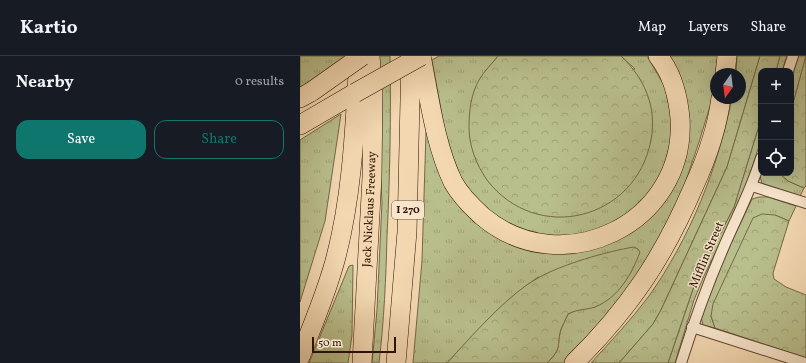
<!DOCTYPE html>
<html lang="en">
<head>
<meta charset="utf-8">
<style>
  body { margin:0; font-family:Vollkorn,serif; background:#242831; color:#f1f3f6 }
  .controls { position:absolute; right:12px; top:12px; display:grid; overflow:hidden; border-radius:8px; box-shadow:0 4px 16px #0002 }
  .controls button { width:36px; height:36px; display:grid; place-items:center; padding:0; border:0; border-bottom:1px solid #363941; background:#171b24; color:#f1f3f6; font:20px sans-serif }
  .compass { position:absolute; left:410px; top:12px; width:36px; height:36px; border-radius:50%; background:#171b24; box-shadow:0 4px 16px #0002; rotate:194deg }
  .scale { position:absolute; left:12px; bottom:10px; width:84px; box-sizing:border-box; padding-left:4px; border:2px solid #2f1304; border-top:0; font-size:11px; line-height:14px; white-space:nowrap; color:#2f1304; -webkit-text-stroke:3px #f7e5cc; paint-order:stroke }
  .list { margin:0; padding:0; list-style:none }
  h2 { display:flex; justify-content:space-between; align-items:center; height:52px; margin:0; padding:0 16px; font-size:17px }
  h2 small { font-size:13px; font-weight:400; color:#9ea1a6 }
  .actions { display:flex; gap:8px; padding:12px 16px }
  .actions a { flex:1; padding:9px 0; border:1px solid #0f766e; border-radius:12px; text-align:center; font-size:14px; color:#0f766e }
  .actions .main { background:#0f766e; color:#fff }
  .icon { flex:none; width:22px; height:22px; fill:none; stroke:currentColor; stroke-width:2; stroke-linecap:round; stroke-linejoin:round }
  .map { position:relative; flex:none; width:506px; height:307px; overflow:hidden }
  header { display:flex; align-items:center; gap:24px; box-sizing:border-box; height:56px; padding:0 20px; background:#171b24; border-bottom:1px solid #363941 }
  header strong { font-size:19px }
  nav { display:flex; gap:22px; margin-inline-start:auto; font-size:14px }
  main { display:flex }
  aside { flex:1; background:#171b24 }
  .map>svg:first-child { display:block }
  .grass { fill:url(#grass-tufts); stroke:#746848 }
  .forest { fill:url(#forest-crowns); stroke:#746848 }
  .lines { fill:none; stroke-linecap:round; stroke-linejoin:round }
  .street-casing { stroke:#60442f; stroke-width:12 }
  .highway-casing { stroke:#2f1304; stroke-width:20 }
  .street { stroke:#f7e5cc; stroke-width:10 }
  .highway { stroke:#f2d7b1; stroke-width:19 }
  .highway-bridge-casing { stroke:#2f1304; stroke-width:20; stroke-linecap:butt }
  .highway-bridge { stroke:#f2d7b1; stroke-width:19 }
  .labels { text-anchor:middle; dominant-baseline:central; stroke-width:3; stroke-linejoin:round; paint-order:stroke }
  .shield { fill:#f7e5cc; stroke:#6b5240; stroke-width:1 }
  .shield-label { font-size:11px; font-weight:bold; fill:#2f1304 }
  .street-label { font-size:12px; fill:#2f1304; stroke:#f7e5cc }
</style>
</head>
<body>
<header>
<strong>Kartio</strong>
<nav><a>Map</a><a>Layers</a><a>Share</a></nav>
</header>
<main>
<aside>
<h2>Nearby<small>0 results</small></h2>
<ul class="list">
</ul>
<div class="actions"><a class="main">Save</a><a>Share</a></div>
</aside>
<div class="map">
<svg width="506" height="307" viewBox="0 0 506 307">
  <defs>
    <pattern id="grass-tufts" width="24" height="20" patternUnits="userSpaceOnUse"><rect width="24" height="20" fill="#b9be8d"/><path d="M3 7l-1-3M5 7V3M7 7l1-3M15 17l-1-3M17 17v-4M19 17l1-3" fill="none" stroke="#9fa278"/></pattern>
    <pattern id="forest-crowns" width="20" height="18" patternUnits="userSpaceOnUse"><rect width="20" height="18" fill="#b9be8d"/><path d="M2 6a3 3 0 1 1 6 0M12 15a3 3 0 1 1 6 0" fill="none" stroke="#9fa278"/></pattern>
  </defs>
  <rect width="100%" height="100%" fill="#f2d7b1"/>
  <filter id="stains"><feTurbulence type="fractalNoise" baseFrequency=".005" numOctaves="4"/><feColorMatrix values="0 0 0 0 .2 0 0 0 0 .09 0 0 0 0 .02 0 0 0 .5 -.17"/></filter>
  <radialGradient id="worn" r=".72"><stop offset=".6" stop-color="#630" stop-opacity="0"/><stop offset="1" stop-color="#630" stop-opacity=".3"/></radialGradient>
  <g class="grass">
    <polygon points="0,0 45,0 0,32"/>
    <path d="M 74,0 L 90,0 C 91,60 90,120 87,180 C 86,222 84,265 79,307 L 72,307 L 77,254 L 82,146 Z"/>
    <polygon points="139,0 198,0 179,24 335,13 321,0 347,0 365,31 371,61 371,84 364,110 357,127 345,143 323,162 285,179 240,180 199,165 163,127 147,86 132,4"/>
    <path d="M 364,0 L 418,0 L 411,47 L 399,86 L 381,139 L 362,181 L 306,264 L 264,307 L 247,307 C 263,291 256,291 261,273 C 263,268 266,263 268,258 L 277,254 L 295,251 L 238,221 L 213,240 L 147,307 L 113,307 L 122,205 L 126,76 L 130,76 L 133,90 L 213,186 L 318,181 L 381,102 Z"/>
    <path d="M 437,0 L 460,0 L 427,111 L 361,254 L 353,268 L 319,307 L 291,307 C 311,285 331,264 349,240 C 390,182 418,112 432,42 L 440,42 L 440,18 L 436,18 Z"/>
    <polygon points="480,0 487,0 482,15 476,15"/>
    <polygon points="498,0 506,0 491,55 491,22"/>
    <polygon points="41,58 25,165 0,246 0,84"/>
    <polygon points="461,63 461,84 441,145 404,220 394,244 375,307 368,307 395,227 434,151"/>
    <polygon points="461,117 479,117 488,125 504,132 499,142 466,131 462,128 460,120"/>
    <polygon points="459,141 468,141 496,150 489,165 475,159 411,260 415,272 403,269 401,261 414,222 452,143"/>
    <polygon points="53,209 52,279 48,307 9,307 49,210"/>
  </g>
  <g class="forest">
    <path d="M 198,0 L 321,0 C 345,23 357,51 351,84 C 336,164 237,189 187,124 C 176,108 169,90 169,71 C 169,55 171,38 179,24 C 184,15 192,8 198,0 Z"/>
    <polygon points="460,0 480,0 476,15 461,15 461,63 434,151 395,227 368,307 319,307 353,268 361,254 427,111"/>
    <polygon points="506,0 506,130 504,132 488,125 479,117 491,117 491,55"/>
    <polygon points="462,158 475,159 489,165 473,217 474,223 486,231 506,239 506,302 415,272 411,260 413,248 453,162"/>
    <path d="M 334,191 L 338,193 L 340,196 C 332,218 318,242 295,251 C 286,254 277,253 268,258 C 266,263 263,268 261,273 C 256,291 263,291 247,307 L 147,307 C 171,281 207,239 238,222 C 260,209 308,195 334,191 Z"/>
  </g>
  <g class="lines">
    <defs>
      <g id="street">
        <polyline points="488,15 493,0"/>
        <polyline points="452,130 506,147"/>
        <polyline points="392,271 505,307"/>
        <path d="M 381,307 C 393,269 406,232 422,195 C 435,164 451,135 461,102"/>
      </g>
      <g id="highway">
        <path d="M 121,0 C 129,40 135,89 153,126 C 160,139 171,150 182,160 C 262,228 387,167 380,62 C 378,40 372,17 358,0"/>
        <polyline points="425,18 427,0"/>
        <polyline points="0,42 11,36"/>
        <polyline points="0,69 55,37"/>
        <path d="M 0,301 C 13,268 27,236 36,201 C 53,136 55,67 59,0"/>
        <path id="s1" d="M 62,307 L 72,121 L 73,36 L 70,0"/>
        <polyline points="96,307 107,176 111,0"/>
        <path d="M 274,307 C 329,253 363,202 393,132 C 406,104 417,73 421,42"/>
      </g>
    </defs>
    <use href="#street" class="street-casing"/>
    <use href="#highway" class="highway-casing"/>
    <use href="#street" class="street"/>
    <use href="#highway" class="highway"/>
    <defs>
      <g id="highway-bridge">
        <polyline points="11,36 62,0"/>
        <polyline points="55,37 121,0"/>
      </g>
    </defs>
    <use href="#highway-bridge" class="highway-bridge-casing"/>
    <use href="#highway-bridge" class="highway-bridge"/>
  </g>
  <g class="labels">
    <rect class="shield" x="92" y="145" width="32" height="18" rx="3"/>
    <g class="shield-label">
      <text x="108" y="154">I 270</text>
    </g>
    <g class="street-label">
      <text stroke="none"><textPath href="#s1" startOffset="154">Jack Nicklaus Freeway</textPath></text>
      <text transform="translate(407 199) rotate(-67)">Mifflin Street</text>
    </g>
  </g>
  <rect width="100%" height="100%" filter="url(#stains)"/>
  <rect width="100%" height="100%" fill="url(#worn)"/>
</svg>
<div class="controls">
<button>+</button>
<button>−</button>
<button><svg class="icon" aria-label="locate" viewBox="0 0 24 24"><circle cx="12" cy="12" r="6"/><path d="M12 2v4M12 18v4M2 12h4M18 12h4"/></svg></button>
</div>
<svg class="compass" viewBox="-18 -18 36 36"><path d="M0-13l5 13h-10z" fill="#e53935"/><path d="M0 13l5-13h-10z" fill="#9ea1a6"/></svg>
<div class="scale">50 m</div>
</div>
</main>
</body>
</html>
